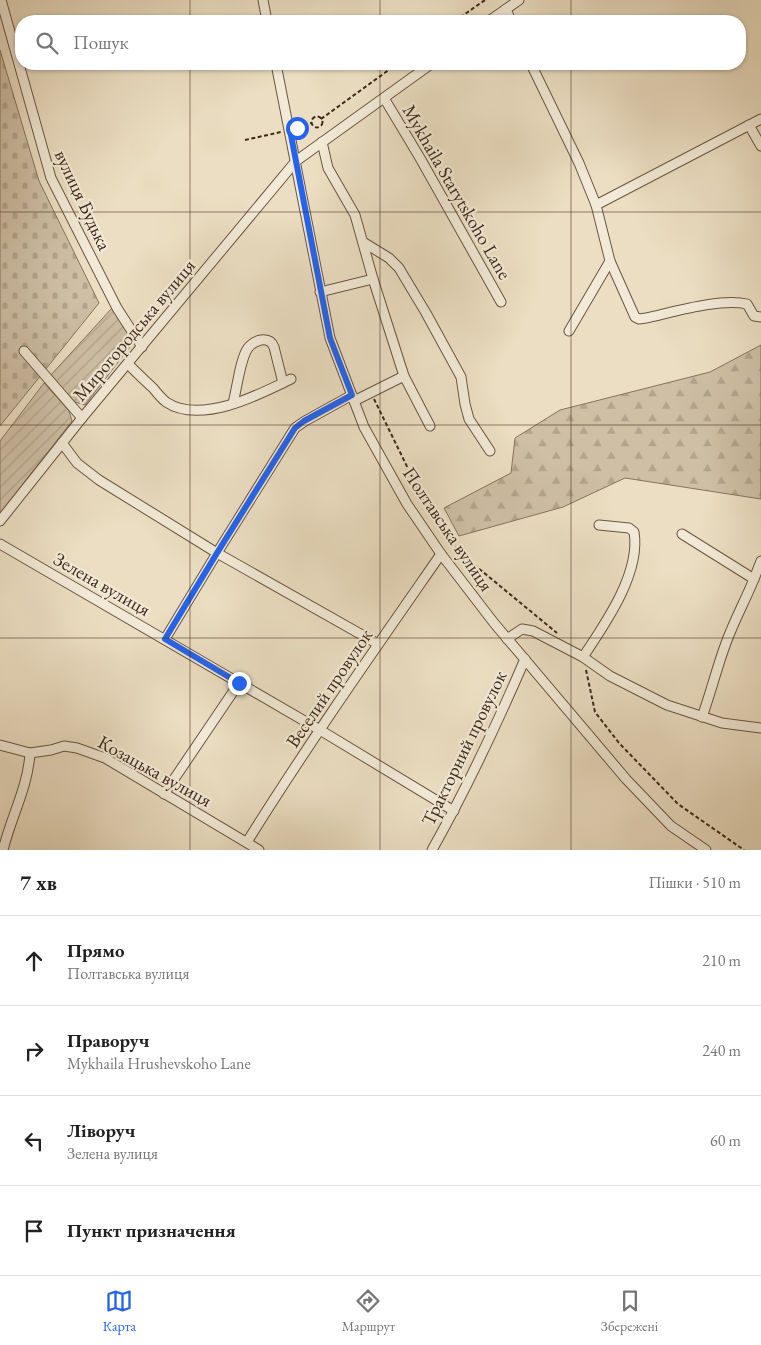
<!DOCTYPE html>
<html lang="uk">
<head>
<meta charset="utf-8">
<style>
  body { margin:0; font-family:"EB Garamond",serif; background:#f2f2f2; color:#222 }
  .stop { position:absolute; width:15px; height:15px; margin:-11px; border:4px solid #2563eb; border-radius:50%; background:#fff }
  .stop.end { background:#2563eb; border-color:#fff; box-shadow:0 1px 5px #0008 }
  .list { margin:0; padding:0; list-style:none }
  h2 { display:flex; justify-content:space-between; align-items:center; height:65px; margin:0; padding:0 20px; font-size:21px }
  h2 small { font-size:16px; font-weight:400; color:#767676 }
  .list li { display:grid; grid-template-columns:32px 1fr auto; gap:15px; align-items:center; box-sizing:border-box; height:90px; padding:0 20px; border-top:1px solid #e0e0e0 }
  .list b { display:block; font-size:19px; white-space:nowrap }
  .list p { margin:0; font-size:16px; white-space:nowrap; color:#767676 }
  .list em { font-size:16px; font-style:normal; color:#767676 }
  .icon { flex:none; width:28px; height:28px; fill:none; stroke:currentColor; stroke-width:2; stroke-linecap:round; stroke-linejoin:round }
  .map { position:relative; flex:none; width:761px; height:850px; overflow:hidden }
  .search { position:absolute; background:#fff; box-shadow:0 1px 4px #0004; left:15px; right:15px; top:15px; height:55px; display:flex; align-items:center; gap:12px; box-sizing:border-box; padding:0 18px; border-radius:20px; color:#767676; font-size:19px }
  .sheet { height:425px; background:#fff }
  nav { display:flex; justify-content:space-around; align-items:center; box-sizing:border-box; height:70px; border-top:1px solid #e0e0e0; background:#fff; font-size:14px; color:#767676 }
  nav a { display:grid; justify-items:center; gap:2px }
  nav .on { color:#2563eb }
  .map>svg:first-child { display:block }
  .forest { fill:url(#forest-firs); stroke:#86745f }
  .cemetery { fill:url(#cemetery-stones); stroke:#86745f }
  .garden { fill:url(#garden-furrows); stroke:#86745f }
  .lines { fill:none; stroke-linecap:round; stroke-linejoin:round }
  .minor-casing { stroke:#6a5643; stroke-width:11 }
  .path { stroke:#3f2919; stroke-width:2; stroke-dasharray:4 2.5; stroke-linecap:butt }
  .minor { stroke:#f2ead7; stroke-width:9 }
  .route { stroke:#2563eb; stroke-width:6 }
  .grid { fill:none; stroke:#3f2919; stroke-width:1; stroke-opacity:0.55 }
  .labels { text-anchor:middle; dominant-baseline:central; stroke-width:4.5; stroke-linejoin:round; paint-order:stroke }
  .street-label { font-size:19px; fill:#3f2919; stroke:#f2ead7 }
</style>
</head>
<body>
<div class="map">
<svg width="761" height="850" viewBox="0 0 761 850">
  <defs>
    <pattern id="forest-firs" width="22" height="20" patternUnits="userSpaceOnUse" patternTransform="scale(1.25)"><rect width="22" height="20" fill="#cebfa5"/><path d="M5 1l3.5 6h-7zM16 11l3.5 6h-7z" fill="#b2a48d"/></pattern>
    <pattern id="cemetery-stones" width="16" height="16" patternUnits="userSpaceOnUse" patternTransform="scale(1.25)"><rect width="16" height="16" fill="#cebfa5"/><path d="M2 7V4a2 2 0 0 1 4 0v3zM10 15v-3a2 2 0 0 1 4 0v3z" fill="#b2a48d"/></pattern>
    <pattern id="garden-furrows" width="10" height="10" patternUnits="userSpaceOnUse" patternTransform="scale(1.25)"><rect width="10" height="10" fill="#cebfa5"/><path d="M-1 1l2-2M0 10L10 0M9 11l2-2" fill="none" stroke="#b2a48d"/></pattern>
  </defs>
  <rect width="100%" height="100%" fill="#ebdec2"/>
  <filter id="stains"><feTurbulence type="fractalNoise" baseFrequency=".004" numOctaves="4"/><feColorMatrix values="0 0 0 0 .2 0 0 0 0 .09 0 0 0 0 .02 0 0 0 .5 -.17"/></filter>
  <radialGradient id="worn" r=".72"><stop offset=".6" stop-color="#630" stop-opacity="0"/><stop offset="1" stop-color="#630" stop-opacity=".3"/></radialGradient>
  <polygon class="forest" points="761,345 761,499 625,478 563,507 459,536 444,508 511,473 515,438 560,410 710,372"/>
  <polygon class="cemetery" points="0,50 39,181 99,303 0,426"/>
  <g class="garden">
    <polygon points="112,308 132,337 133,343 85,405 75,402 50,376"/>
    <polygon points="44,383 69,411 72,421 0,513 0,441"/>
  </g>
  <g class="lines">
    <defs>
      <g id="minor">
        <polyline points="1,0 51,178 117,308 142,347"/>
        <polyline points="263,0 267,21"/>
        <polyline points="506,9 511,21"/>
        <polyline points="489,21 519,0"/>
        <polyline points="276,64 330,338 364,427 407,504 441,554 494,623 626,779 671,826 706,850"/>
        <path d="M 531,64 L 579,163 L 596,205 L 610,261 L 635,317 L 639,319 L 646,318 C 674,312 720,298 747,304 L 754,316 L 761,317"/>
        <polyline points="384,98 420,158 501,302"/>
        <polyline points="749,125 761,146"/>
        <polyline points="596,205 761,119"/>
        <polyline points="363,242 389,258 399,268 426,313 461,377 465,404 469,419 490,451"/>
        <polyline points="320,292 373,279 355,215 328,168 322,142"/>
        <polyline points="569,331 610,261"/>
        <polyline points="24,351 82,418"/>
        <path d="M 128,364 C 136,372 144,380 153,388 C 157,393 161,398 166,402 C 200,425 259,395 291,379"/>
        <polyline points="404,376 430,426"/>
        <polyline points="354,401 404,376 373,279"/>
        <path d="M 233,403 C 237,389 240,359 248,348 C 251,344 256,341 261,340 C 268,339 272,342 274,347 L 283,383"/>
        <polyline points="62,443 77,463 99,480 217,553 378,644"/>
        <polyline points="0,521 82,418 296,161 431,64"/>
        <polyline points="682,534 754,579 761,561"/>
        <polyline points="0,544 320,730 454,811"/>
        <polyline points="165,639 217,553 295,428 305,421 352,395"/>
        <polyline points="507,639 522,629 533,631 583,657 610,676 667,705 722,723 761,728"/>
        <path d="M 583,657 C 605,624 641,573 634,532 L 629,528 L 599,525"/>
        <path d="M 702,717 C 711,692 717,667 726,643 C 734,621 745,601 754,579"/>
        <polyline points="0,745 30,753 51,750 64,746 77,748 105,758 259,850"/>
        <polyline points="164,794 239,683"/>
        <path d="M 247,842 C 308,744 375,649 441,554"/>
        <path d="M 3,850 C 11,817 28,787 30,753"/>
        <path d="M 432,850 C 467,788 497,724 525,659"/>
      </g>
    </defs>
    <use href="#minor" class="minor-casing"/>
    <g class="path">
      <polyline points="455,21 485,0"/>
      <circle cx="317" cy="122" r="5.5"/>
      <polyline points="321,119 397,64"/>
      <polyline points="298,128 311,123"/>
      <polyline points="245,140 281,132"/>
      <polyline points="374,399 419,491 444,532 460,553 557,633"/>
      <polyline points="586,670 595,712 619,743 678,804 744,850"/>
    </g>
    <use href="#minor" class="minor"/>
  </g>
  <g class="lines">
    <polyline class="route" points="239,683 165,639 217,553 295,428 304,421 352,395 330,338 290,130 297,128"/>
  </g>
  <path class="grid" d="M 190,0 L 190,21M 380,0 L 380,21M 571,0 L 571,21M 190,64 L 190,850M 380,64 L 380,850M 571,64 L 571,850M 0,212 L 761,212M 0,425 L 761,425M 0,638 L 761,638"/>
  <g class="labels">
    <g class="street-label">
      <text transform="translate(457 192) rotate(60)">Mykhaila Starytskoho Lane</text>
      <text transform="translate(83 200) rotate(65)">вулиця Будька</text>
      <text transform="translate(134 330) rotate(-50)">Мирогородська вулиця</text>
      <text transform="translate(448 529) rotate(56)">Полтавська вулиця</text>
      <text transform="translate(102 584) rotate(30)">Зелена вулиця</text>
      <text transform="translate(329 688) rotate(-56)">Веселий провулок</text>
      <text transform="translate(464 748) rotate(-64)">Тракторний провулок</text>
      <text transform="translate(155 771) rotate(29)">Козацька вулиця</text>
    </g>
  </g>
  <rect width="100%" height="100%" filter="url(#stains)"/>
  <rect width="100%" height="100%" fill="url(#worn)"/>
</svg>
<div class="stop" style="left:297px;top:128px"></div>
<div class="stop end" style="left:239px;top:683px"></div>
<div class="search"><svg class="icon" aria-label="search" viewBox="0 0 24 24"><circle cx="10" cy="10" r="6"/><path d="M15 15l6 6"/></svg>Пошук</div>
</div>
<section class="sheet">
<h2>7 хв<small>Пішки · 510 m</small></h2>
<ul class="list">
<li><svg class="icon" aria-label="ahead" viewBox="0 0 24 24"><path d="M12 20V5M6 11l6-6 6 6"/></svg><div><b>Прямо</b><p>Полтавська вулиця</p></div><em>210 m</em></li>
<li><svg class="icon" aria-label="right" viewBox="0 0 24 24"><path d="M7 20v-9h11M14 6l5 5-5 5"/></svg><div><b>Праворуч</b><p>Mykhaila Hrushevskoho Lane</p></div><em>240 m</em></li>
<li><svg class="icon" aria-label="left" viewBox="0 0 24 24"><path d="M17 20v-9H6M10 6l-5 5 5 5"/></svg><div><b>Ліворуч</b><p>Зелена вулиця</p></div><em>60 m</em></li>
<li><svg class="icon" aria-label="arrive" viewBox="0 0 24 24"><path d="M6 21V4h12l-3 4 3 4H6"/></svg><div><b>Пункт призначення</b></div></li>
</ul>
</section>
<nav>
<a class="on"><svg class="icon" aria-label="map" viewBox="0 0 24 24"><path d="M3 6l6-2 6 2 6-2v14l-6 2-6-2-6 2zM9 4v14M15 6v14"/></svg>Карта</a>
<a><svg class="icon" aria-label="directions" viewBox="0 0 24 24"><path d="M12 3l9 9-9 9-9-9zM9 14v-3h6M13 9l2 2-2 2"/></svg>Маршрут</a>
<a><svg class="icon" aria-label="saved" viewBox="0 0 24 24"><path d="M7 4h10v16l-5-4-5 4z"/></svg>Збережені</a>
</nav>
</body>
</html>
